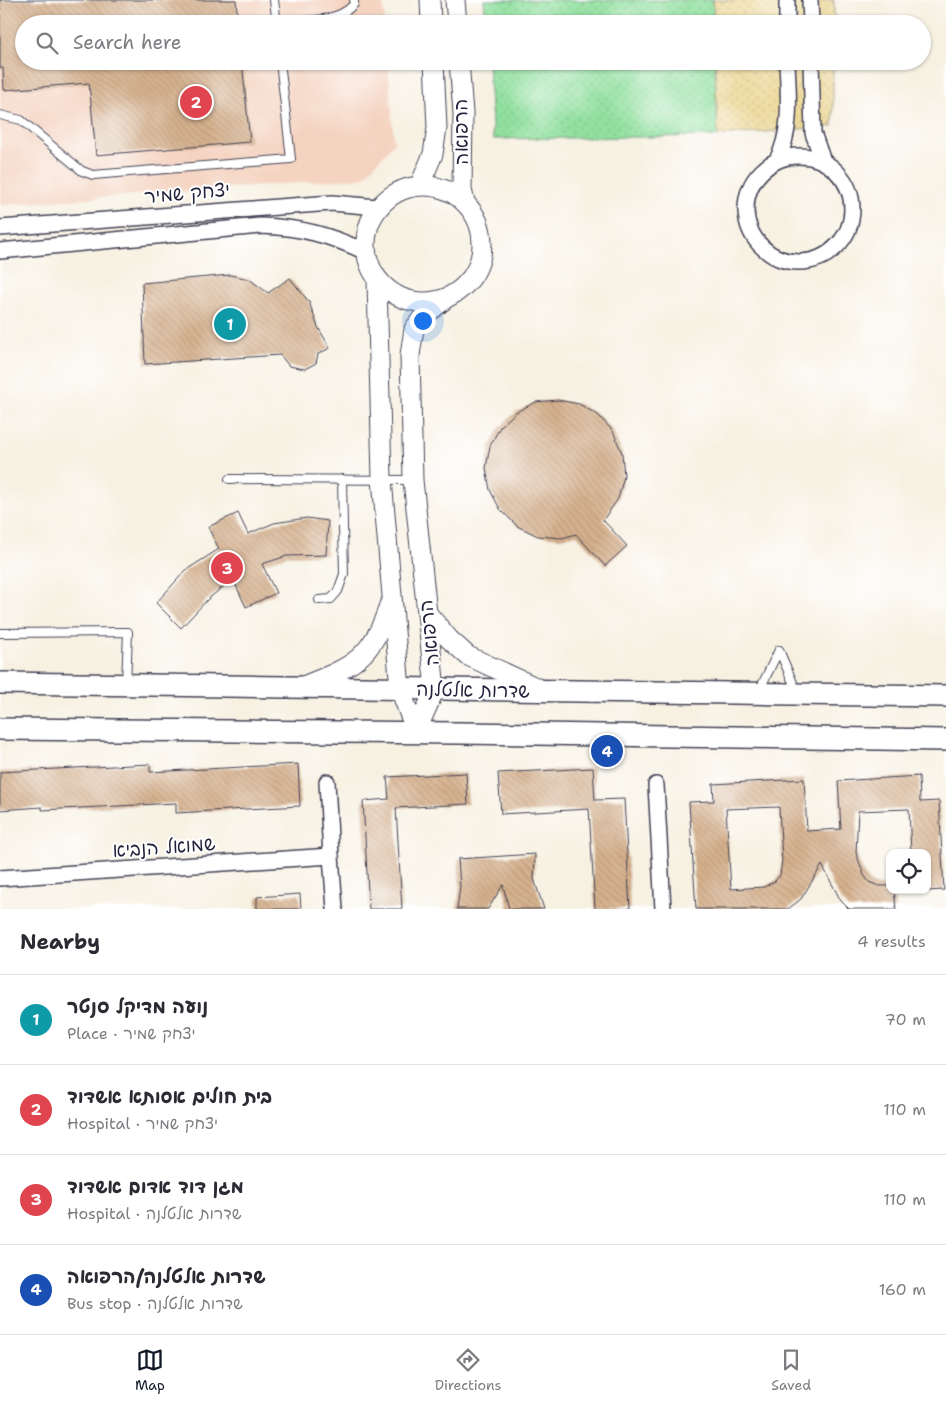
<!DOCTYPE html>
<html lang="en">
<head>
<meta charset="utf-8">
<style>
  body { margin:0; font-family:"Shantell Sans","Playpen Sans Hebrew",sans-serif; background:#f7f7f7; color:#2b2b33 }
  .controls { position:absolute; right:15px; bottom:15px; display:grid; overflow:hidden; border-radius:10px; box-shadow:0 1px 4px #0004 }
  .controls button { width:45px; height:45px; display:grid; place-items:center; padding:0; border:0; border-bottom:1px solid #e1e1e2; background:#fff; color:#2b2b33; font:25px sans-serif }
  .you { position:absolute; left:422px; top:320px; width:18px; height:18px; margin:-12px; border:4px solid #fff; border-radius:50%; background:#1a73e8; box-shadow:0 0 0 8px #1a73e833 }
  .badge { display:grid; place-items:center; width:32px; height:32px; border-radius:50%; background:#111827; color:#fff; font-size:16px; font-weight:700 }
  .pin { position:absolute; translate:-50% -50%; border:2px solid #fff; box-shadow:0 1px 5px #0006 }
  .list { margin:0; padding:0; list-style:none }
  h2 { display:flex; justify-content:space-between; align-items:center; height:65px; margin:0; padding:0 20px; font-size:21px }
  h2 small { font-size:16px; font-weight:400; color:#7c7c81 }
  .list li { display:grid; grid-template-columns:32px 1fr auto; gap:15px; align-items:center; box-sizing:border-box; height:90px; padding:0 20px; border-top:1px solid #e1e1e2 }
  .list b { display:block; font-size:19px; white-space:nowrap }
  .list p { margin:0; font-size:16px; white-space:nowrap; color:#7c7c81 }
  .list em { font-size:16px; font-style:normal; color:#7c7c81 }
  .icon { flex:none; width:28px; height:28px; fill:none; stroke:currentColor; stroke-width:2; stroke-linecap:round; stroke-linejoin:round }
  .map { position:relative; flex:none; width:946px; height:909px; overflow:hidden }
  .search { position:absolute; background:#fff; box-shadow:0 1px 4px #0004; left:15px; right:15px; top:15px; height:55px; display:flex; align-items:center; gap:12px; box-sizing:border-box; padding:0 18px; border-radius:28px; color:#7c7c81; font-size:19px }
  .sheet { height:425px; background:#fff }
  nav { display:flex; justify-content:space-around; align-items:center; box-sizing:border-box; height:70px; border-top:1px solid #e1e1e2; background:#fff; font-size:14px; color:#7c7c81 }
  nav a { display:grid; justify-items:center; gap:2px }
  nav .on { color:#111827 }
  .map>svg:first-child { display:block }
  .built { fill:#f4d3c0 }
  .grass { fill:url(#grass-dots); stroke:#5a816d }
  .sand { fill:url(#sand-dots); stroke:#887e6c }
  .building { fill:url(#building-back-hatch); fill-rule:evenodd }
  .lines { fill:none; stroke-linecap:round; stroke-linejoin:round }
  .service-casing { stroke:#424154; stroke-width:10 }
  .minor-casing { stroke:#424154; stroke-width:18 }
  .tertiary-casing { stroke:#424154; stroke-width:21 }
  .secondary-casing { stroke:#424154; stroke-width:24 }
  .service { stroke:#fff; stroke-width:8 }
  .minor { stroke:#fff; stroke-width:15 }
  .tertiary { stroke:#fff; stroke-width:19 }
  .secondary { stroke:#fff; stroke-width:21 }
  .labels { text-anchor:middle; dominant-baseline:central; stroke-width:4; stroke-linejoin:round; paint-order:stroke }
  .street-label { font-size:19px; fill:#22223b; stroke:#fff }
</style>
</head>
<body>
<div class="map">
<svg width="946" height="909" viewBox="0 0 946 909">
  <defs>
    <pattern id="grass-dots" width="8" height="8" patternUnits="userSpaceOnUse" patternTransform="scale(1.25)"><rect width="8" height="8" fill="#91e09f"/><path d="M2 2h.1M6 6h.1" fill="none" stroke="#7dc08a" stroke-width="1.8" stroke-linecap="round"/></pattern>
    <pattern id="sand-dots" width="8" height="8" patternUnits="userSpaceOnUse" patternTransform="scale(1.25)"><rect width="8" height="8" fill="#eeda9e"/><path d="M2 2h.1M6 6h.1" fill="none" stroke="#ccbb89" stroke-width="1.8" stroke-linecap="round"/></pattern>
    <pattern id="building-back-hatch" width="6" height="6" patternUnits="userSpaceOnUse" patternTransform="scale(1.25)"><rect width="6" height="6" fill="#d6b18d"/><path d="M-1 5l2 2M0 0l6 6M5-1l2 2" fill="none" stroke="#b7987b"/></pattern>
  </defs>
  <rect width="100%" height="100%" fill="#fff"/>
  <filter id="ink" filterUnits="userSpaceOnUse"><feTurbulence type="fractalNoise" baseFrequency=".02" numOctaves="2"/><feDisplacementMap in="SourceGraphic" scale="10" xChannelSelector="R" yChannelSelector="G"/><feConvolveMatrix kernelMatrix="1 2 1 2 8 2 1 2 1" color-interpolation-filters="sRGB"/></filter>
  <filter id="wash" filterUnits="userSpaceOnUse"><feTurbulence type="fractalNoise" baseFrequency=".0096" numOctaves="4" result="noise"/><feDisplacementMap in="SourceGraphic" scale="20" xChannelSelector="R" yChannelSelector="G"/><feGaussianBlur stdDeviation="1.12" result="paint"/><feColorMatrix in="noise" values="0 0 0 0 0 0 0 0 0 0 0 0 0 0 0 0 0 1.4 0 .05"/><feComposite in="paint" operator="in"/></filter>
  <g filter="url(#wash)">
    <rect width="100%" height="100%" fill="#f7f1e2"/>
    <polygon class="built" points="0,0 383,0 385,24 24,24 24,61 388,61 394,143 363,178 0,205"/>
    <g class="grass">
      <polygon points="484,0 713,0 714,24 486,24"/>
      <polygon points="488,61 715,61 718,136 493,139"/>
    </g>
    <g class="sand">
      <polygon points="713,0 834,0 834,24 714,24"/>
      <polygon points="715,61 833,61 833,126 718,136"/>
    </g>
    <g id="blocks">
      <g class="building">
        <polygon points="0,0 236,0 238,24 24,24 24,61 242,61 250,142 96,155 89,83 4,90 3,68 0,68"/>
        <polygon points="230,275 249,279 268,293 290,278 309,302 318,327 330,348 318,354 316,363 305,369 289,366 280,355 145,364 142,283"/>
        <polygon points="558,400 579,404 598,415 613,431 622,453 624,476 618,499 603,520 627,546 605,566 576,534 562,538 538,536 517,526 500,509 490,490 486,468 490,446 500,427 516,412 536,402"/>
        <polygon points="238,513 248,534 274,523 307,518 328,521 326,555 287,556 262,564 276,593 246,607 233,579 208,599 181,628 156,603 186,570 219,549 208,527"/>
        <polygon points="150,764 150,772 298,764 300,806 176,813 176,803 42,810 42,807 0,810 0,772"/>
        <polygon points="593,768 595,800 624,799 630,909 595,909 589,809 501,814 498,773"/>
        <polygon points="466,773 468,804 396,808 402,909 369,909 363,801 389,799 387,777"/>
        <path d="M 919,776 L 920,802 L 939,801 L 944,890 L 927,891 L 927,853 L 911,853 L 909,809 L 858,811 L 856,853 L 864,875 L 869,882 L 879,886 L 890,886 L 890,890 L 894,890 L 896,909 L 849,909 L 841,901 L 822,865 L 801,899 L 788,909 L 696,909 L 689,802 L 714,801 L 713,784 L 804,779 L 807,831 L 841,829 L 838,781 ZM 779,807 L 782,860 L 780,875 L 775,881 L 764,887 L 731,889 L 726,809 Z"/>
        <polygon points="535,854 534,879 544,909 509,909 503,885 488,909 457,909 460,886 458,859"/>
        <polygon points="300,894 301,909 257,909 257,897"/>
      </g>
    </g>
  </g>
  <g filter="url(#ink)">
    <use href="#blocks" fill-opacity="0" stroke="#424154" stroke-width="1"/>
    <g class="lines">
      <defs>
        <g id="service">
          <polyline points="274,0 277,24"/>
          <path d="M 276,22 C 301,20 337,24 354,4 L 354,0"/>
          <polyline points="0,115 21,120 82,171 93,175 291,159 280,61"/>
          <polyline points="229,479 413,480"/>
          <polyline points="319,600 331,599 338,591 344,574 342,479"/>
          <polyline points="0,633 128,632 126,684"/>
          <polyline points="779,650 797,692"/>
          <polyline points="759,691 779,650"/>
        </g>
        <g id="minor">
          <polyline points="787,0 787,24"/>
          <polyline points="810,0 811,24"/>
          <polyline points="811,61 813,133 823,161"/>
          <circle cx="799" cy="209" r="53"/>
          <path d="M 777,160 C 793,130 788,94 787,61"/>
          <polyline points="0,228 332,203 377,207"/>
          <path d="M 0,251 L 260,226 C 301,227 329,235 366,252"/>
          <polyline points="327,782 331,856"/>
          <polyline points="656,785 663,909"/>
          <polyline points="0,878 331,856 335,909"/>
        </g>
        <g id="tertiary">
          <polyline points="430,0 431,24"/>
          <polyline points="455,0 457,24"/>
          <polyline points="459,61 463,113 462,190 465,202"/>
          <polyline points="420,185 433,154 437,128 434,61"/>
          <circle cx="424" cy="244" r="58"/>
          <polyline points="377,280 382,479 400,689 416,732"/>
          <polyline points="427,613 449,639 468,656 542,690"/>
          <path d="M 303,686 C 352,667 373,658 389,605"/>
          <polyline points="416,732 435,689 413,480 410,355 414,329 423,317 445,299"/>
        </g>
        <g id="secondary">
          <polyline points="0,683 946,696"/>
          <polyline points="0,729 459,733 946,740"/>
        </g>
      </defs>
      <use href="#service" class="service-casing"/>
      <use href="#minor" class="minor-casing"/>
      <use href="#tertiary" class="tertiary-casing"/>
      <use href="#secondary" class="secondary-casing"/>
      <use href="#service" class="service"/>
      <use href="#minor" class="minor"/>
      <use href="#tertiary" class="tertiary"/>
      <use href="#secondary" class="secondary"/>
    </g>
  </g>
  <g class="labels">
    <g class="street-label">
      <text transform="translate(461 132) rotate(-91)">הרפואה</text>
      <text transform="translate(187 193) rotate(-5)">יצחק שמיר</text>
      <text transform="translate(429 633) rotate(-96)">הרפואה</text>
      <text transform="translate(473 690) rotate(1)">שדרות אלטלנה</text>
      <text transform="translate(164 847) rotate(-4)">שמואל הנביא</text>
    </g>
  </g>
</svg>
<div class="controls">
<button><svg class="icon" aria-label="locate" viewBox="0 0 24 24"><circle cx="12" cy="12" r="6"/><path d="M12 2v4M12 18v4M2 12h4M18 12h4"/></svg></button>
</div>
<div class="you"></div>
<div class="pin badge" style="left:230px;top:324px;background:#0f9aa8">1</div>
<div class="pin badge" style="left:196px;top:102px;background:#e0444e">2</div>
<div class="pin badge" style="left:227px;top:568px;background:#e0444e">3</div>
<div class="pin badge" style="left:607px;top:751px;background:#1a4fb4">4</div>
<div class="search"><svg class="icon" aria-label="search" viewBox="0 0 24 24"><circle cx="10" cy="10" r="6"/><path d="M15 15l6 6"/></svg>Search here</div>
</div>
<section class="sheet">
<h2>Nearby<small>4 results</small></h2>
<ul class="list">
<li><span class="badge" style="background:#0f9aa8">1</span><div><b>נועה מדיקל סנטר</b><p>Place · יצחק שמיר</p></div><em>70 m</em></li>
<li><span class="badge" style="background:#e0444e">2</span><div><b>בית חולים אסותא אשדוד</b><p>Hospital · יצחק שמיר</p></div><em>110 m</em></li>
<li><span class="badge" style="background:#e0444e">3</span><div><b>מגן דוד אדום אשדוד</b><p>Hospital · שדרות אלטלנה</p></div><em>110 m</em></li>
<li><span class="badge" style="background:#1a4fb4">4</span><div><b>שדרות אלטלנה/הרפואה</b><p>Bus stop · שדרות אלטלנה</p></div><em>160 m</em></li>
</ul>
</section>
<nav>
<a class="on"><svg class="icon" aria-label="map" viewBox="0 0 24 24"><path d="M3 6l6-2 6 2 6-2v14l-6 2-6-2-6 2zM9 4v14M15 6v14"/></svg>Map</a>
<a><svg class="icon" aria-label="directions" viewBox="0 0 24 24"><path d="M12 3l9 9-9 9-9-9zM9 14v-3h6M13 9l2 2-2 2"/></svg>Directions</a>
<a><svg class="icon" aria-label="saved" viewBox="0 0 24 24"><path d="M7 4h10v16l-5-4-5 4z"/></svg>Saved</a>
</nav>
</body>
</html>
